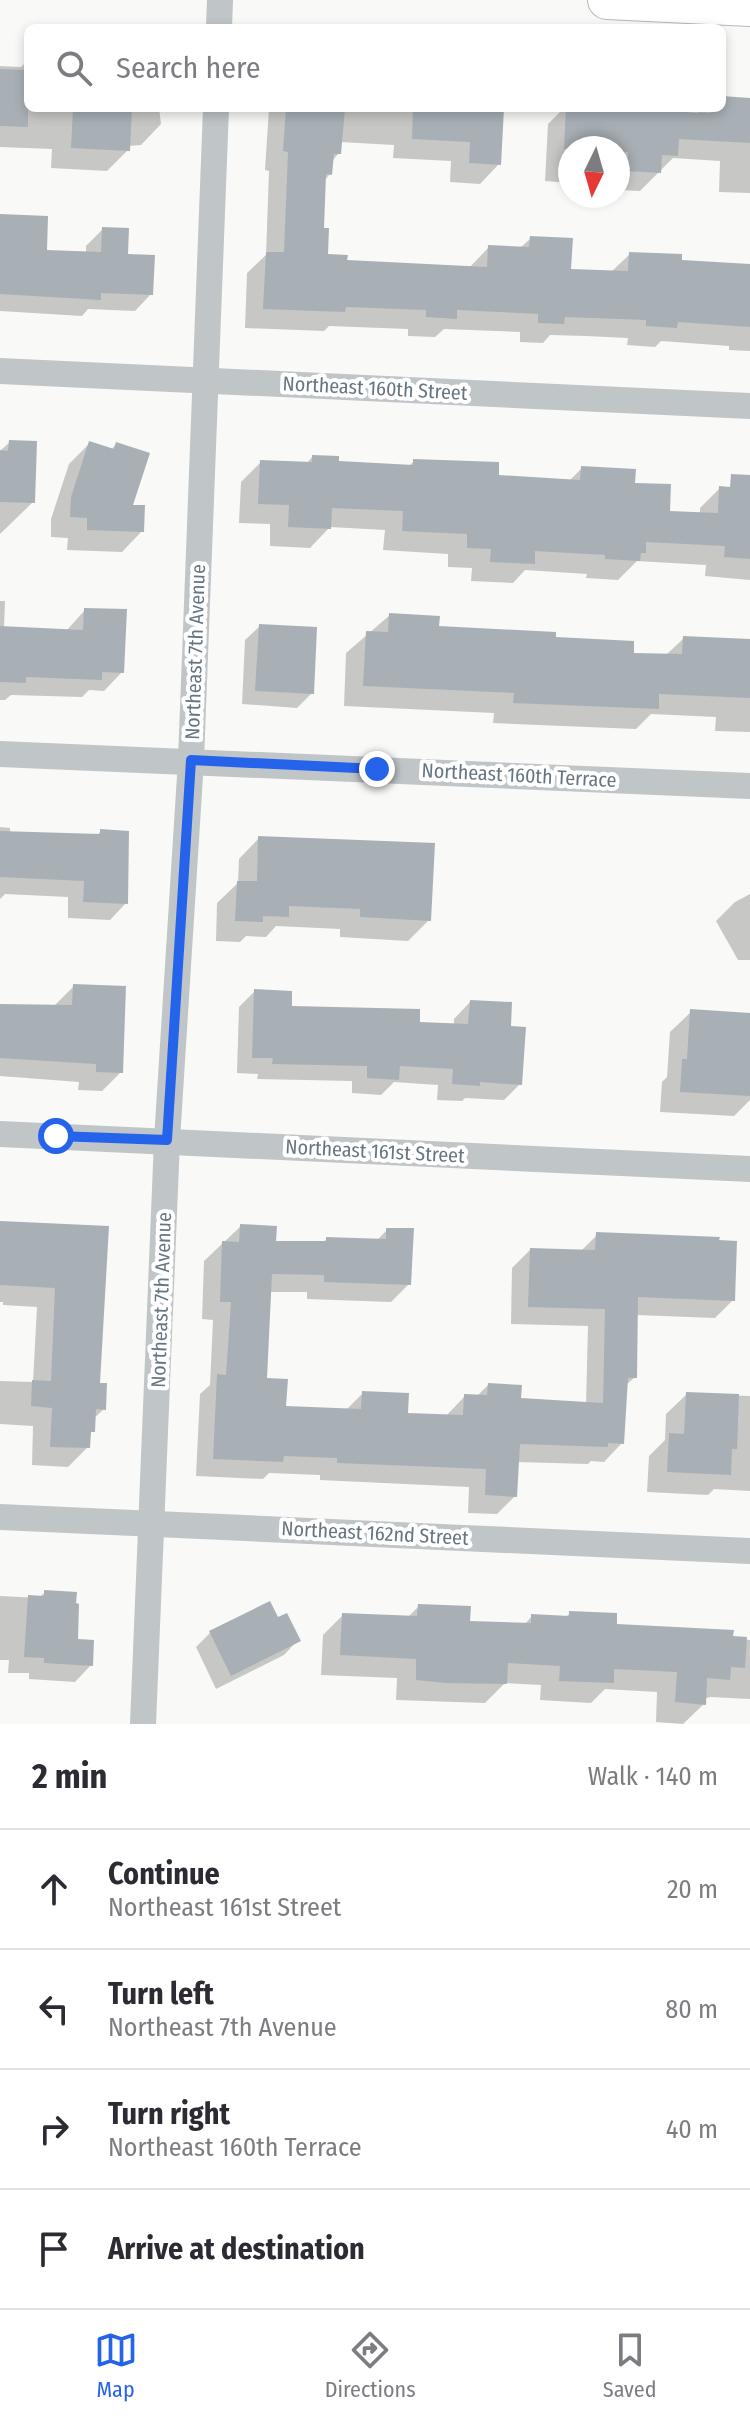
<!DOCTYPE html>
<html lang="en">
<head>
<meta charset="utf-8">
<style>
  body { margin:0; font-family:"Fira Sans Condensed",sans-serif; background:#f2f2f3; color:#2b2b33 }
  .compass { position:absolute; left:558px; top:136px; width:72px; height:72px; border-radius:50%; background:#fff; box-shadow:0 4px 12px #0003; rotate:185deg }
  .stop { position:absolute; width:24px; height:24px; margin:-18px; border:6px solid #2563eb; border-radius:50%; background:#fff }
  .stop.end { background:#2563eb; border-color:#fff; box-shadow:0 2px 8px #0008 }
  .list { margin:0; padding:0; list-style:none }
  h2 { display:flex; justify-content:space-between; align-items:center; height:104px; margin:0; padding:0 32px; font-size:34px }
  h2 small { font-size:26px; font-weight:400; color:#7c7c81 }
  .list li { display:grid; grid-template-columns:52px 1fr auto; gap:24px; align-items:center; box-sizing:border-box; height:120px; padding:0 32px; border-top:2px solid #e1e1e2 }
  .list b { display:block; font-size:30px; white-space:nowrap }
  .list p { margin:0; font-size:26px; white-space:nowrap; color:#7c7c81 }
  .list em { font-size:26px; font-style:normal; color:#7c7c81 }
  .icon { flex:none; width:44px; height:44px; fill:none; stroke:currentColor; stroke-width:2; stroke-linecap:round; stroke-linejoin:round }
  .map { position:relative; flex:none; width:750px; height:1724px; overflow:hidden }
  .search { position:absolute; background:#fff; box-shadow:0 4px 12px #0003; left:24px; right:24px; top:24px; height:88px; display:flex; align-items:center; gap:20px; box-sizing:border-box; padding:0 28px; border-radius:12px; color:#7c7c81; font-size:30px }
  .sheet { height:584px; background:#fff }
  nav { display:flex; justify-content:space-around; align-items:center; box-sizing:border-box; height:112px; border-top:2px solid #e1e1e2; background:#fff; font-size:22px; color:#7c7c81 }
  nav a { display:grid; justify-items:center; gap:4px }
  nav .on { color:#2563eb }
  .map>svg:first-child { display:block }
  .shadow { fill:#0003 }
  .building { fill:#a8b0b6 }
  .lines { fill:none; stroke-linecap:round; stroke-linejoin:round }
  .secondary-casing { stroke:#b3b9bd; stroke-width:40 }
  .street { stroke:#c0c5c8; stroke-width:26 }
  .secondary { stroke:#fff; stroke-width:38 }
  .route { stroke:#2563eb; stroke-width:10 }
  .labels { text-anchor:middle; dominant-baseline:central; stroke-width:8; stroke-linejoin:round; paint-order:stroke }
  .street-label { font-size:20px; fill:#667680; stroke:#fff }
</style>
</head>
<body>
<div class="map">
<svg width="750" height="1724" viewBox="0 0 750 1724">
  <rect width="100%" height="100%" fill="#f9f9f7"/>
  <g class="shadow">
    <polygon points="28,60 28,108 159,108 161,124 141,145 128,146 128,150 107,171 51,168 52,149 0,147 0,66 21,67"/>
    <polygon points="722,98 750,100 750,193 719,192 720,161 673,158 640,191 618,190 618,148 570,148 570,183 545,181 548,124 564,108 639,108 659,113 696,114 703,108 722,108"/>
    <polygon points="269,108 502,108 499,164 480,184 450,182 451,161 393,158 394,145 340,142 339,153 331,162 330,174 324,181 322,230 326,256 345,262 469,268 489,247 519,249 531,238 569,271 611,272 630,254 680,262 750,266 750,351 729,350 729,346 661,341 655,347 627,345 628,338 586,336 550,335 543,343 520,342 520,332 444,329 435,337 408,336 408,329 329,326 324,331 245,328 247,273 266,255 269,171 265,170"/>
    <polygon points="0,216 45,252 86,254 86,246 103,229 126,256 151,294 135,311 88,309 82,316 0,311"/>
    <polygon points="10,442 33,502 0,534 0,451"/>
    <polygon points="90,443 111,450 116,444 130,507 142,531 122,552 67,550 68,538 51,537 51,519 69,464"/>
    <polygon points="312,457 336,463 408,467 414,461 497,477 569,481 582,468 633,484 668,513 700,514 700,508 720,488 750,490 750,580 705,576 706,565 637,561 618,580 586,578 587,574 525,570 513,583 471,581 472,568 448,567 448,554 383,550 385,530 330,527 310,548 270,546 270,524 239,523 241,482 261,462 306,464"/>
    <polygon points="0,601 5,601 4,628 66,631 85,610 122,672 104,691 89,690 82,697 11,695 5,700 0,700"/>
    <polygon points="390,615 437,628 554,639 632,655 666,655 684,638 750,641 750,732 715,731 716,717 651,714 636,729 493,723 494,713 344,706 346,653"/>
    <polygon points="260,626 312,693 297,708 242,704 245,640"/>
    <polygon points="0,827 10,828 10,833 96,836 101,831 126,903 110,920 68,918 68,897 5,894 0,899"/>
    <polygon points="259,838 429,920 408,941 340,937 340,929 276,926 266,937 246,936 240,942 216,941 217,903 238,883 239,859"/>
    <polygon points="750,894 750,960 738,960 716,921 735,902"/>
    <polygon points="74,986 121,1072 102,1091 78,1090 79,1082 0,1076 0,1006 55,1005"/>
    <polygon points="255,991 290,1008 418,1024 454,1026 454,1019 470,1002 509,1028 520,1084 504,1100 465,1098 462,1101 437,1100 438,1085 394,1082 381,1095 352,1093 352,1081 257,1079 258,1074 237,1073 239,1007"/>
    <polygon points="691,1012 750,1015 750,1100 734,1116 660,1112 662,1082 667,1077 670,1032"/>
    <polygon points="0,1223 107,1228 98,1385 104,1409 93,1419 88,1447 68,1467 32,1465 33,1426 0,1424 0,1381 33,1382 37,1307 3,1305 3,1302 0,1302"/>
    <polygon points="241,1226 274,1243 322,1243 327,1239 376,1241 387,1230 409,1284 391,1302 307,1299 307,1292 269,1292 265,1379 284,1408 346,1410 363,1393 406,1415 446,1416 465,1396 477,1396 488,1385 519,1400 586,1404 588,1326 511,1324 512,1268 530,1250 580,1252 597,1235 733,1300 715,1318 636,1315 635,1377 625,1386 622,1443 604,1462 591,1461 588,1464 517,1462 515,1496 497,1514 468,1513 469,1487 320,1480 320,1475 269,1473 263,1479 196,1476 200,1394 210,1385 213,1320 202,1319 204,1261"/>
    <polygon points="687,1394 750,1396 750,1491 714,1489 708,1495 647,1492 649,1456 665,1440 666,1414"/>
    <polygon points="45,1592 91,1665 75,1682 29,1679 29,1673 8,1673 9,1660 0,1660 0,1596 39,1598"/>
    <polygon points="419,1606 468,1623 524,1625 532,1616 565,1618 570,1613 615,1626 750,1640 750,1699 710,1697 704,1699 704,1704 683,1724 656,1722 657,1692 605,1689 591,1703 540,1700 541,1685 505,1683 485,1703 396,1700 397,1678 321,1675 323,1635 343,1615 408,1617"/>
    <polygon points="278,1620 298,1640 284,1655 216,1689 196,1647 210,1633"/>
  </g>
  <g class="building">
    <polygon points="0,69 28,70 28,127 0,126"/>
    <polygon points="722,96 750,98 750,143 679,139 678,156 662,155 661,173 628,171 628,152 618,152 618,148 564,149 566,108 661,108 661,111 711,113 711,108 722,108"/>
    <polygon points="73,108 132,108 130,151 71,148"/>
    <polygon points="286,108 345,108 341,154 334,154 332,175 326,174 324,228 329,228 328,254 348,255 347,260 487,267 488,245 529,247 530,236 573,238 571,269 628,271 629,252 682,254 682,260 750,264 750,327 678,322 677,328 646,326 646,320 565,317 564,324 538,323 538,314 457,310 457,319 426,317 426,310 346,307 345,312 263,309 266,252 284,252 288,152 283,151"/>
    <polygon points="413,108 504,108 501,165 469,163 470,142 412,139"/>
    <polygon points="0,214 48,216 47,250 101,252 102,227 129,228 128,254 155,255 153,295 101,293 101,300 0,294"/>
    <polygon points="9,440 37,441 35,503 0,502 0,450 8,451"/>
    <polygon points="89,441 114,449 116,442 150,453 133,505 145,505 144,532 87,530 87,518 70,517 71,497"/>
    <polygon points="312,455 339,456 339,461 413,465 413,459 499,462 499,475 580,480 581,466 636,469 635,483 671,484 670,511 718,513 719,486 730,487 731,474 750,475 750,559 724,557 725,546 646,542 646,553 641,553 640,561 605,559 605,555 535,551 535,564 490,562 491,549 467,548 467,534 402,531 403,511 332,508 331,529 288,527 289,505 258,504 260,460 312,462"/>
    <polygon points="84,608 127,609 124,673 102,672 102,680 26,677 26,683 0,682 0,626 83,630"/>
    <polygon points="389,613 440,616 439,626 556,632 556,637 634,641 634,653 682,654 683,636 750,639 750,698 659,694 659,709 513,703 514,693 363,686 366,631 388,632"/>
    <polygon points="259,624 317,627 314,694 255,691"/>
    <polygon points="100,829 129,831 128,904 83,902 84,881 0,877 0,831 100,834"/>
    <polygon points="258,836 435,843 431,921 360,917 360,909 289,906 289,917 263,916 263,922 235,921 237,881 257,881"/>
    <polygon points="73,984 126,986 123,1073 96,1072 96,1064 0,1058 0,1004 72,1005"/>
    <polygon points="254,989 292,991 292,1006 420,1009 420,1022 468,1024 470,1000 512,1002 511,1026 526,1027 522,1085 480,1082 480,1086 452,1084 453,1069 400,1066 399,1080 367,1078 367,1066 272,1064 273,1058 252,1058"/>
    <polygon points="690,1009 750,1013 750,1096 680,1092 682,1059 687,1059"/>
    <polygon points="0,1221 109,1226 100,1383 107,1383 106,1410 96,1409 95,1432 91,1432 90,1448 50,1447 52,1408 31,1406 32,1380 51,1381 55,1288 0,1285"/>
    <polygon points="240,1224 277,1226 276,1241 326,1241 326,1237 386,1239 386,1228 414,1228 411,1285 324,1282 324,1275 272,1274 267,1378 288,1379 286,1406 361,1409 362,1391 409,1393 408,1413 463,1415 464,1394 487,1395 488,1383 522,1385 521,1398 603,1403 605,1309 528,1307 530,1248 595,1250 596,1232 720,1237 719,1240 737,1241 735,1301 638,1297 637,1378 628,1378 624,1444 608,1443 608,1447 520,1444 517,1497 485,1495 486,1469 337,1463 337,1458 284,1456 283,1462 213,1459 217,1374 226,1375 231,1302 220,1302 222,1241 239,1242"/>
    <polygon points="686,1392 739,1394 737,1449 732,1449 731,1475 667,1472 669,1433 684,1434"/>
    <polygon points="44,1590 77,1592 76,1603 79,1604 78,1639 94,1640 93,1666 44,1663 44,1658 24,1657 28,1595 44,1596"/>
    <polygon points="270,1601 278,1617 287,1613 301,1641 231,1676 209,1631"/>
    <polygon points="418,1604 471,1606 470,1621 531,1623 531,1614 569,1616 569,1611 617,1613 617,1624 734,1630 733,1636 747,1637 745,1668 731,1667 730,1680 707,1678 706,1705 675,1702 677,1672 614,1669 614,1683 559,1681 560,1666 508,1663 507,1684 445,1683 416,1680 416,1659 340,1655 342,1613 417,1616"/>
  </g>
  <g class="lines">
    <defs>
      <polyline id="secondary" points="607,0 750,7"/>
    </defs>
    <use href="#secondary" class="secondary-casing"/>
    <g class="street">
      <polyline points="219,28 220,0"/>
      <polyline points="0,371 750,406"/>
      <polyline points="0,754 750,786"/>
      <polyline points="0,1134 750,1169"/>
      <polyline points="0,1517 750,1551"/>
      <polyline points="143,1724 167,1140 191,760 216,108"/>
    </g>
    <use href="#secondary" class="secondary"/>
  </g>
  <g class="lines">
    <polyline class="route" points="56,1136 167,1140 191,760 377,769"/>
  </g>
  <g class="labels">
    <g class="street-label">
      <text transform="translate(375 388) rotate(3)">Northeast 160th Street</text>
      <text transform="translate(195 652) rotate(-88)">Northeast 7th Avenue</text>
      <text transform="translate(519 775) rotate(3)">Northeast 160th Terrace</text>
      <text transform="translate(375 1151) rotate(3)">Northeast 161st Street</text>
      <text transform="translate(161 1300) rotate(-88)">Northeast 7th Avenue</text>
      <text transform="translate(375 1533) rotate(3)">Northeast 162nd Street</text>
    </g>
  </g>
</svg>
<svg class="compass" viewBox="-18 -18 36 36"><path d="M0-13l5 13h-10z" fill="#e53935"/><path d="M0 13l5-13h-10z" fill="#7c7c81"/></svg>
<div class="stop" style="left:56px;top:1136px"></div>
<div class="stop end" style="left:377px;top:769px"></div>
<div class="search"><svg class="icon" aria-label="search" viewBox="0 0 24 24"><circle cx="10" cy="10" r="6"/><path d="M15 15l6 6"/></svg>Search here</div>
</div>
<section class="sheet">
<h2>2 min<small>Walk · 140 m</small></h2>
<ul class="list">
<li><svg class="icon" aria-label="ahead" viewBox="0 0 24 24"><path d="M12 20V5M6 11l6-6 6 6"/></svg><div><b>Continue</b><p>Northeast 161st Street</p></div><em>20 m</em></li>
<li><svg class="icon" aria-label="left" viewBox="0 0 24 24"><path d="M17 20v-9H6M10 6l-5 5 5 5"/></svg><div><b>Turn left</b><p>Northeast 7th Avenue</p></div><em>80 m</em></li>
<li><svg class="icon" aria-label="right" viewBox="0 0 24 24"><path d="M7 20v-9h11M14 6l5 5-5 5"/></svg><div><b>Turn right</b><p>Northeast 160th Terrace</p></div><em>40 m</em></li>
<li><svg class="icon" aria-label="arrive" viewBox="0 0 24 24"><path d="M6 21V4h12l-3 4 3 4H6"/></svg><div><b>Arrive at destination</b></div></li>
</ul>
</section>
<nav>
<a class="on"><svg class="icon" aria-label="map" viewBox="0 0 24 24"><path d="M3 6l6-2 6 2 6-2v14l-6 2-6-2-6 2zM9 4v14M15 6v14"/></svg>Map</a>
<a><svg class="icon" aria-label="directions" viewBox="0 0 24 24"><path d="M12 3l9 9-9 9-9-9zM9 14v-3h6M13 9l2 2-2 2"/></svg>Directions</a>
<a><svg class="icon" aria-label="saved" viewBox="0 0 24 24"><path d="M7 4h10v16l-5-4-5 4z"/></svg>Saved</a>
</nav>
</body>
</html>
